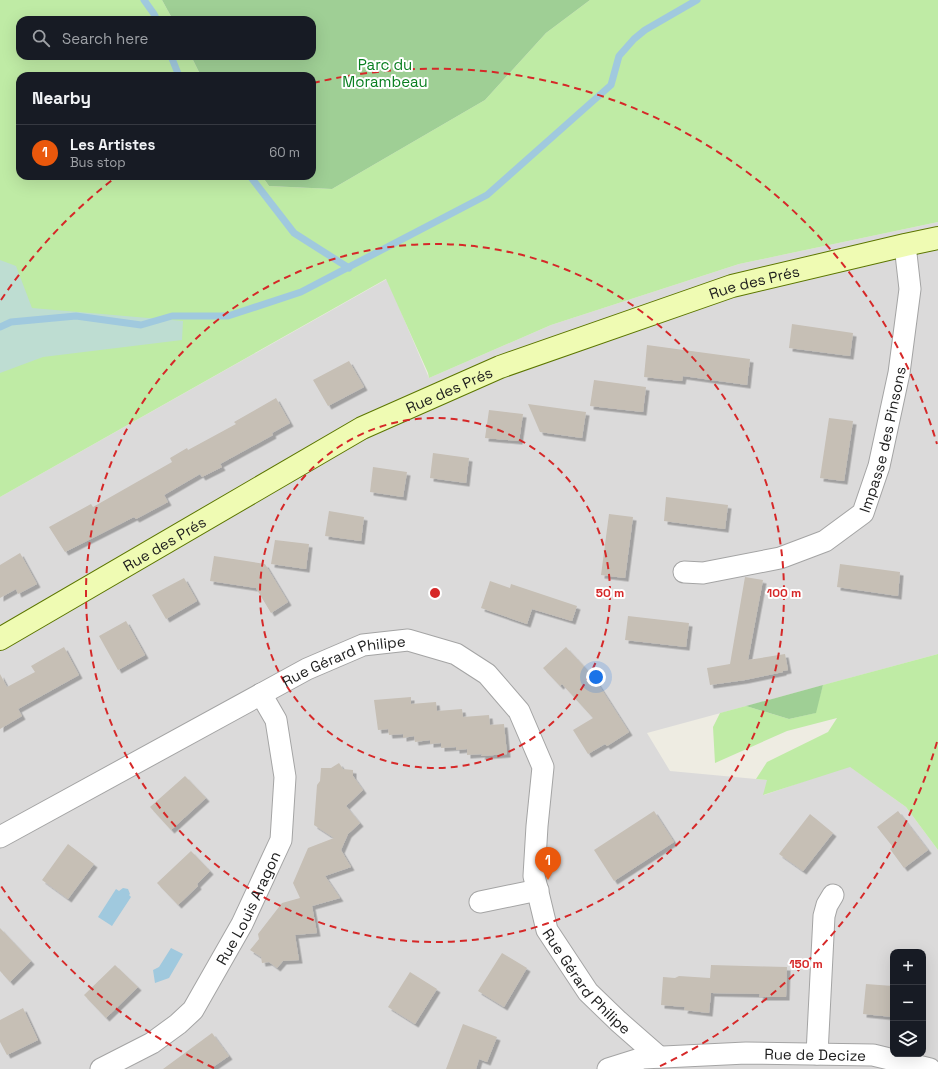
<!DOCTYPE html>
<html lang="en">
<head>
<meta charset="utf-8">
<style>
  body { margin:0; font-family:"Space Grotesk",sans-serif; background:#242831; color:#f1f3f6 }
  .controls { position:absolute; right:12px; bottom:12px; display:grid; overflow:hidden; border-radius:8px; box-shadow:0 4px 16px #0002 }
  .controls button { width:36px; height:36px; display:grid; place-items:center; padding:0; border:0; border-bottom:1px solid #363941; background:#171b24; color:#f1f3f6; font:20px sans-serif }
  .you { position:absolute; left:596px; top:677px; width:14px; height:14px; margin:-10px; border:3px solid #fff; border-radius:50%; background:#1a73e8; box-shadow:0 0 0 6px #1a73e833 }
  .badge { display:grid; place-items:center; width:26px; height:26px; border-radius:50%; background:#ea580c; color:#fff; font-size:13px; font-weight:700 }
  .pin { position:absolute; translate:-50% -33px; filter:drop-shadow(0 1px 2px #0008) }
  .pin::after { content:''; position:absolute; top:21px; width:14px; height:12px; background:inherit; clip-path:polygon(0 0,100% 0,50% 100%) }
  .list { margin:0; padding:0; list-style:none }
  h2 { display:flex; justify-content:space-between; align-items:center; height:52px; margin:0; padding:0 16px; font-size:17px }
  h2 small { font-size:13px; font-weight:400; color:#9ea1a6 }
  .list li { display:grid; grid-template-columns:26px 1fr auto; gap:12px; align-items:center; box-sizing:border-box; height:56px; padding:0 16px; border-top:1px solid #363941 }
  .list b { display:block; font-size:15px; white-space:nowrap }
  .list p { margin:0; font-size:13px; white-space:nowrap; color:#9ea1a6 }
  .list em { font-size:13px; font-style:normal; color:#9ea1a6 }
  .icon { flex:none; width:22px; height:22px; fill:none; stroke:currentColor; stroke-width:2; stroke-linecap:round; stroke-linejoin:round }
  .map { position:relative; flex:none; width:938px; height:1069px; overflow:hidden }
  .search { position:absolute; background:#171b24; box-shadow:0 4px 16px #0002; left:16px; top:16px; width:300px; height:44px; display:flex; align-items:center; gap:10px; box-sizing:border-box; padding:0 14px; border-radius:12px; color:#9ea1a6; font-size:15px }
  .panel { position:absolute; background:#171b24; box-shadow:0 4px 16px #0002; left:16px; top:72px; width:300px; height:108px; border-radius:12px }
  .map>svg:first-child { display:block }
  .residential { fill:#dbdada; fill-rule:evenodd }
  .grass { fill:#bfeba5 }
  .forest { fill:#9fcf95 }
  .wetland { fill:#beddd2 }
  .water { fill:#a0c9de }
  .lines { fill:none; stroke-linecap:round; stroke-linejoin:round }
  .stream { stroke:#a0c9de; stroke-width:7 }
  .building { fill:#c6bfb5; filter:url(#shadow) }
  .street-casing { stroke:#a4a4a4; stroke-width:23 }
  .secondary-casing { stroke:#5c7601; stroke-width:24 }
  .street { stroke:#fff; stroke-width:21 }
  .secondary { stroke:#effbb3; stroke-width:22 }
  .ring { fill:none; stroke:#d62828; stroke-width:2; stroke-dasharray:7 5 }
  .labels { text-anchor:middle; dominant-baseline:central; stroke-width:4; stroke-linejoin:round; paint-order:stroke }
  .park-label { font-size:15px; fill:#087e1f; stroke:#fff }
  .street-label { font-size:15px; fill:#1d1d1d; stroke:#fff }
  .centre { fill:#d62828; stroke:#fff; stroke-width:2 }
  .ring-label { font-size:12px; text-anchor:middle; font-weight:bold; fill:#d62828; stroke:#fff; stroke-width:4; stroke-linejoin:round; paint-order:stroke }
</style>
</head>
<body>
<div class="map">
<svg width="938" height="1069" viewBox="0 0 938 1069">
  <defs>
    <filter id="shadow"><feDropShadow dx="3.5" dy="3.5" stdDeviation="0" flood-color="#0004"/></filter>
  </defs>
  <rect width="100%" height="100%" fill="#eeece2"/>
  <path class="residential" d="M 938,222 L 938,654 L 647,733 L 670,771 L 768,780 L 764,795 L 849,766 L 906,807 L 938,850 L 938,1069 L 0,1069 L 0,497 L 387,279 L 429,378 L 551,325 L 739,264 ZM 893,952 L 923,952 L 923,1054 L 893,1054 Z"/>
  <g class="grass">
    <polygon points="0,0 162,0 173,20 20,20 20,56 191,56 201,76 20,76 20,176 262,176 269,186 332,189 485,100 546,33 590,0 938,0 938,222 739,264 551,325 429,378 428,373 386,279 0,497"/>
    <polygon points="938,654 938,850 906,807 850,767 763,795 767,780 756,779 767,762 828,732 837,718 787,731 715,763 713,727 720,713 746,706 789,719 815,713 823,685"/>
  </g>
  <g class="forest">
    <polygon points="162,0 590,0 546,33 485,100 332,189 269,186 262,176 312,176 312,76 201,76 191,56 312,56 312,20 173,20"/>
    <polygon points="823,685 816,713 789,719 746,706"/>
  </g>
  <polygon class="wetland" points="0,260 16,266 32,308 183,321 182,340 43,357 0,373"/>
  <g class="water">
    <polygon points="123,888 128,889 130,894 129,895 131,897 112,926 98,917 116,889 119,891"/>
    <polygon points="171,948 183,954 169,978 155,983 153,970 159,967"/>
  </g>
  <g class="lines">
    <g class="stream">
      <polyline points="144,0 154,14 157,20"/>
      <polyline points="171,56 179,76"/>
      <polyline points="250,176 294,233 349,268"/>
      <polyline points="0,327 11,322 76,316 141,325 172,316 228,316 301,292 487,195 611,85 619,56 634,39 645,30 697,0"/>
    </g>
  </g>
  <g class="building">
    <polygon points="792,324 853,333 850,356 789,348"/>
    <polygon points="647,345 750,359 747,385 683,376 682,381 644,377"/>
    <polygon points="349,361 364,387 328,406 313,380"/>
    <polygon points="594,380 646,387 643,412 590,406"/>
    <polygon points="276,398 290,423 272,433 273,435 220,464 222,467 202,477 200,474 164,495 168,502 136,519 134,517 65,552 49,527 91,504 93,507 172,462 170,458 187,448 188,450 236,424 234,422"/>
    <polygon points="528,404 586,412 582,438 540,432"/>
    <polygon points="489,410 523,414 519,441 485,438"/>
    <polygon points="829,418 853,421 844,481 820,478"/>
    <polygon points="433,453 469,458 466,483 430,478"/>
    <polygon points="373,467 407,472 403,497 370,492"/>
    <polygon points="666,497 728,505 725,529 664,521"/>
    <polygon points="329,511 364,517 361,541 325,536"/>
    <polygon points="609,514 633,517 625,578 601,575"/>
    <polygon points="275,540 309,544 306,569 271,564"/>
    <polygon points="20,553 37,584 18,594 16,589 0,598 0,565"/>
    <polygon points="214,556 265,564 288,602 271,613 256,588 210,581"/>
    <polygon points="840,564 900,572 898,596 837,587"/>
    <polygon points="745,577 763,580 748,660 785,654 788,670 783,671 783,672 745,680 710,685 707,668 730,664"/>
    <polygon points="184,578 197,601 166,619 152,595"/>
    <polygon points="490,581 510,588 511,584 577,606 572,621 532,609 527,624 481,608"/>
    <polygon points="628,616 689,623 686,647 625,640"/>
    <polygon points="126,621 145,655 118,670 99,636"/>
    <polygon points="64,647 79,675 18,709 22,716 0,729 0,674 7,687 35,672 31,666"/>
    <polygon points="566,647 593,676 629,732 607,746 605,744 588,754 573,730 593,718 562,684 560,686 543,668"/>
    <polygon points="411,697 411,704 436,702 437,711 462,709 463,717 489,715 490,725 504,724 507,754 481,756 482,754 467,755 467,749 456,750 456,747 441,748 441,743 430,744 430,740 415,742 414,736 403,738 403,734 389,735 388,729 378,730 374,700"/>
    <polygon points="339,763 343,769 353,770 353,776 363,790 346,806 360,823 348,834 341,850 351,867 325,876 340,898 312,906 317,933 295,935 299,960 283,961 277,968 269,962 262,963 261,957 250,950 259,939 258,934 282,903 300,898 293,883 308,848 334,838 314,825 317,785 320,781 321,768 331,768"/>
    <polygon points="185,776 206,798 171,830 150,807"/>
    <polygon points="654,811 674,842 614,881 594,850"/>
    <polygon points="898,811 928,850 904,868 890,849 893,847 877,827"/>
    <polygon points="810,814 833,833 803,871 779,854"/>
    <polygon points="68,844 94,864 68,899 42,880"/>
    <polygon points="191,851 210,871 197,884 198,886 178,905 157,883"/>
    <polygon points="0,928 31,961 10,982 0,971"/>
    <polygon points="502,953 527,968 504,1007 478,991"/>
    <polygon points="115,965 138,987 106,1018 84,995"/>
    <polygon points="711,965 787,967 786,997 759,997 760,994 711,993 709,1013 684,1010 685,1007 661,1005 663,977 675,978 679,976 710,978"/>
    <polygon points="410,972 437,989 415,1024 388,1007"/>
    <polygon points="866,984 893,986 893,1017 863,1014"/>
    <polygon points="23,1008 38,1040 7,1055 0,1042 0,1020"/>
    <polygon points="463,1024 497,1037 487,1062 479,1059 476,1069 446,1069"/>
    <polygon points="212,1033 229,1056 210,1069 163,1069"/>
  </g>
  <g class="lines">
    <defs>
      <g id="street">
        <path id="s1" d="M 684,572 L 703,573 L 780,558 L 825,541 L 863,513 L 879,466 L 899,373 L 910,289 L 905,245"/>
        <path id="s2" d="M 0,837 L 307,669 L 363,645 L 408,640 L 456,654 L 487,674 L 519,711 L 543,767 L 537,826 L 534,876 L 547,930 L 588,992 L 618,1021 L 659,1057"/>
        <polyline points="480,902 538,890"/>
        <polyline points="817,1054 824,916 827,905 833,895"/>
        <path id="s3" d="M 101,1069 L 152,1043 L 178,1024 L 193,1010 L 242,924 L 281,840 L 285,777 L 276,720 L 261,694"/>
        <path id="s4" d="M 608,1069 L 643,1058 L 746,1053 L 873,1055 L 930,1069"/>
      </g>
      <g id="secondary">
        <path id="s5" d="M 0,639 L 362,428 L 500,367 L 732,286 L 905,245 L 938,238"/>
      </g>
    </defs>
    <use href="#street" class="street-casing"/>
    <use href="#secondary" class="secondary-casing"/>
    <use href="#street" class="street"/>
    <use href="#secondary" class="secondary"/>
  </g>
  <g class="ring">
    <circle cx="435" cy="593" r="175"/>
    <circle cx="435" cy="593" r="349"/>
    <path d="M937 742A524 524 0 0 1 656 1068M214 1068A524 524 0 0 1 1 886M1 300A524 524 0 0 1 116 177M313 83A524 524 0 0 1 937 444"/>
  </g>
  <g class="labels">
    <g class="park-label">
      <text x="385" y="64">Parc du<tspan x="385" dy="17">Morambeau</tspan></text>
    </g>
    <g class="street-label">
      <text stroke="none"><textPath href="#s5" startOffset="838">Rue des Prés</textPath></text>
      <text stroke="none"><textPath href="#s5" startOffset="514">Rue des Prés</textPath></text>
      <text stroke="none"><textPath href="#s1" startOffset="269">Impasse des Pinsons</textPath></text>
      <text stroke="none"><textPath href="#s5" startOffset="190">Rue des Prés</textPath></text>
      <text stroke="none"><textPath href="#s2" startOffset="388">Rue Gérard Philipe</textPath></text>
      <text stroke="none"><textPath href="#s3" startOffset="226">Rue Louis Aragon</textPath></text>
      <text stroke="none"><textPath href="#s2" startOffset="883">Rue Gérard Philipe</textPath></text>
      <text stroke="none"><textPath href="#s4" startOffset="209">Rue de Decize</textPath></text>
    </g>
  </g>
  <circle cx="435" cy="593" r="6" class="centre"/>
  <g class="ring-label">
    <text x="610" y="597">50 m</text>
    <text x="784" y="597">100 m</text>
    <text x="806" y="968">150 m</text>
  </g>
</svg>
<div class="controls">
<button>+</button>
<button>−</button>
<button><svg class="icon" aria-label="layers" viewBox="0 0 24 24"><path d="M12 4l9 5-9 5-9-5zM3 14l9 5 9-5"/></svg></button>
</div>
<div class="you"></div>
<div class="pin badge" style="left:548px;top:880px">1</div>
<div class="search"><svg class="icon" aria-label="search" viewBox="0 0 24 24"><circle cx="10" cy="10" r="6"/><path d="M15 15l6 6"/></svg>Search here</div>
<section class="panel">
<h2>Nearby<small></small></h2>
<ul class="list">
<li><span class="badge">1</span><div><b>Les Artistes</b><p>Bus stop</p></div><em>60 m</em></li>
</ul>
</section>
</div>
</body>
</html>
